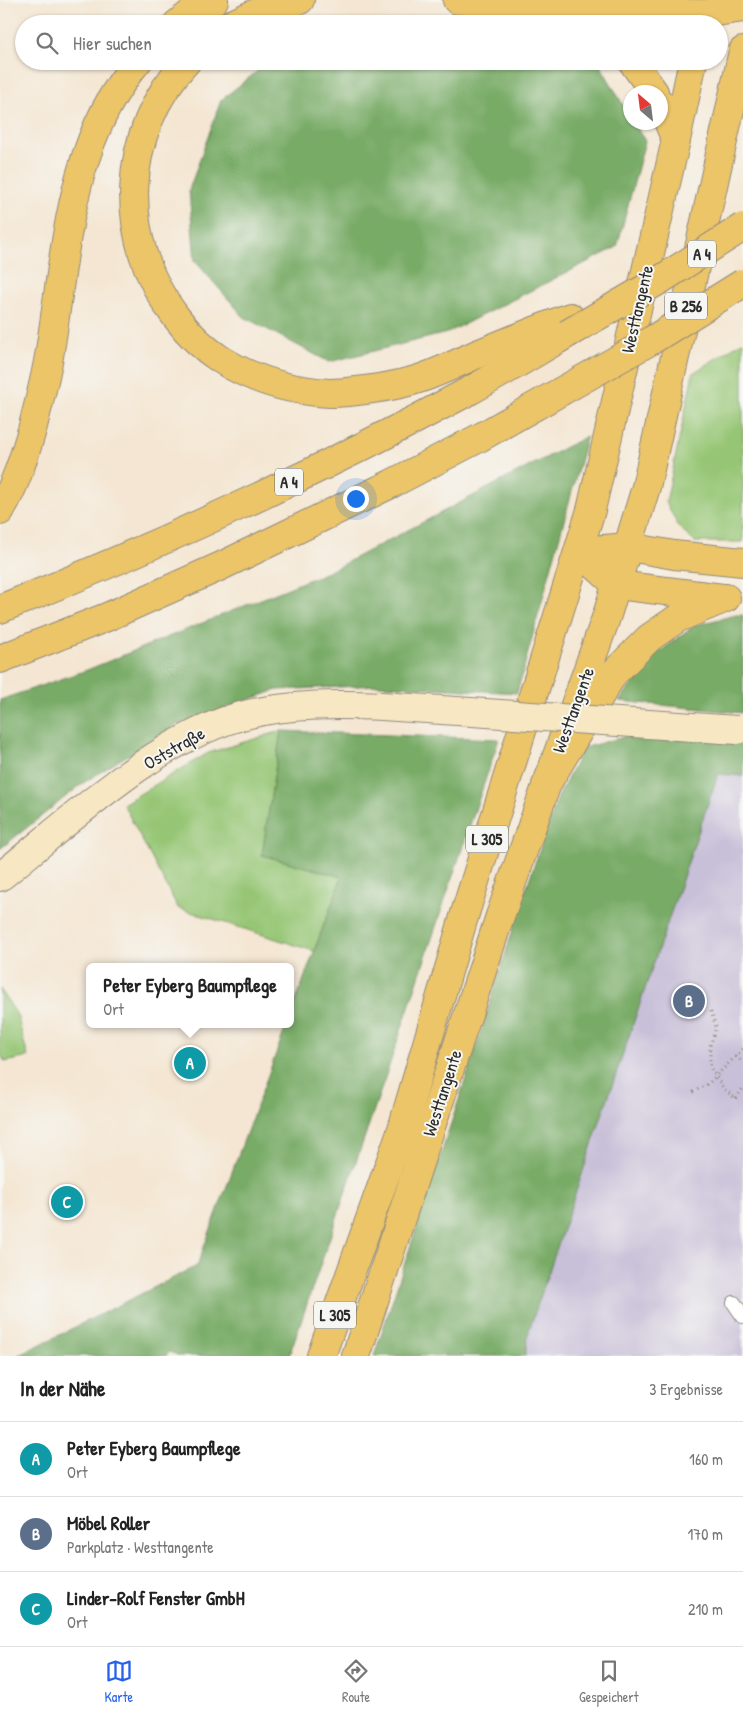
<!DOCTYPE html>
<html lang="de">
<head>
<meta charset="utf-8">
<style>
  body { margin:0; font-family:"Patrick Hand",sans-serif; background:#f2f2f2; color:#222 }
  .compass { position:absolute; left:623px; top:85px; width:45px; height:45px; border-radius:50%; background:#fff; box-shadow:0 1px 4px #0004; rotate:332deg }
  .you { position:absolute; left:355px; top:498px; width:18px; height:18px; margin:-12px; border:4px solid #fff; border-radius:50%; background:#1a73e8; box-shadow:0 0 0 8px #1a73e833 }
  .badge { display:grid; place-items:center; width:32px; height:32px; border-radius:50%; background:#2563eb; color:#fff; font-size:16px; font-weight:700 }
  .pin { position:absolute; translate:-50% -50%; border:2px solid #fff; box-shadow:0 1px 5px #0006 }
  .popup { position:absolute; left:86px; top:963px; width:208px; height:65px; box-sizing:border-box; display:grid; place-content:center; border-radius:8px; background:#fff; filter:drop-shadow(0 1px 4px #0005); font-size:16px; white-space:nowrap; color:#767676 }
  .popup b { font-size:19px; color:#222 }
  .popup::after { content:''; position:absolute; left:50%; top:100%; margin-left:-10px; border:10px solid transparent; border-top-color:#fff }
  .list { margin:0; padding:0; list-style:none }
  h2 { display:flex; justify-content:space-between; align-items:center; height:65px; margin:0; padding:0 20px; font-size:21px }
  h2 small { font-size:16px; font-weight:400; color:#767676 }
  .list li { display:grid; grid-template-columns:32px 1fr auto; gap:15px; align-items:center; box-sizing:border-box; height:75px; padding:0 20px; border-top:1px solid #e0e0e0 }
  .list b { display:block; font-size:19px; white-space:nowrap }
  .list p { margin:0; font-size:16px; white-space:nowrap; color:#767676 }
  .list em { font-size:16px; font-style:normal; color:#767676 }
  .icon { flex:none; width:28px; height:28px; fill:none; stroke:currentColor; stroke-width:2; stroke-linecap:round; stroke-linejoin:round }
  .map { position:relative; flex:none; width:743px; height:1356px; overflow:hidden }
  .search { position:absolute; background:#fff; box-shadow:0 1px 4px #0004; left:15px; right:15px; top:15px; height:55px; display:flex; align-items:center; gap:12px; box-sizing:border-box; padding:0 18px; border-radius:28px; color:#767676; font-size:19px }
  .sheet { height:290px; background:#fff }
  nav { display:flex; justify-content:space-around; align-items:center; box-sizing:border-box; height:70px; border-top:1px solid #e0e0e0; background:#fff; font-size:14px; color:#767676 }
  nav a { display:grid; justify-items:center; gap:2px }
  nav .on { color:#2563eb }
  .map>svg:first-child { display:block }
  .industrial { fill:#c8bfd8 }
  .green { fill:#96c675; stroke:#607850 }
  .forest { fill:#78ab66; stroke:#526b48 }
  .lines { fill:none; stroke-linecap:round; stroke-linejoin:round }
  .lane-casing { stroke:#90887e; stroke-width:16 }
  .secondary-casing { stroke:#90887e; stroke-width:30 }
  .primary-casing { stroke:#90887e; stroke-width:30 }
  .highway-casing { stroke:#90887e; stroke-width:30 }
  .path { stroke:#90887e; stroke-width:3; stroke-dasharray:1 4; stroke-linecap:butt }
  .lane { stroke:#fff; stroke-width:14 }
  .secondary { stroke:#f7e8c3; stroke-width:28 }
  .primary { stroke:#ecc569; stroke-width:28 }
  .highway { stroke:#ecc569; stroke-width:28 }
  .secondary-bridge-casing { stroke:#90887e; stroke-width:30; stroke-linecap:butt }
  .highway-bridge-casing { stroke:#90887e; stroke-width:30; stroke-linecap:butt }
  .secondary-bridge { stroke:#f7e8c3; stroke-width:28 }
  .highway-bridge { stroke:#ecc569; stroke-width:28 }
  .labels { text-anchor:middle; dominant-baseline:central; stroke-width:4; stroke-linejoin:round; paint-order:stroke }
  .shield { fill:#f6f6f2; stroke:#686867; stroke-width:1 }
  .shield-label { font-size:16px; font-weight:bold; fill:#2b2b2b }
  .street-label { font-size:18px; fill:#2b2b2b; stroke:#f6f6f2 }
</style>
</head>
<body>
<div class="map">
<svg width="743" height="1356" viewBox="0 0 743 1356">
  <rect width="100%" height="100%" fill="#f6f6f2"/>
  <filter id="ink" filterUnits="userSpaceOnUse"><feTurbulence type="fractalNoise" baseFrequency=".02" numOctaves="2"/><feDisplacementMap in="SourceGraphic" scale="10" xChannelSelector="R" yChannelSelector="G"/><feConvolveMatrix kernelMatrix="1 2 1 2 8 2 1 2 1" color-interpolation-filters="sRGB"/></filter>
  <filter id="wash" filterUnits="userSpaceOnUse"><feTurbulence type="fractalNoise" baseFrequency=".0096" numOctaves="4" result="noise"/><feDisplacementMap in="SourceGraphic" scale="20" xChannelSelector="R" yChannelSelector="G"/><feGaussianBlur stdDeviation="1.12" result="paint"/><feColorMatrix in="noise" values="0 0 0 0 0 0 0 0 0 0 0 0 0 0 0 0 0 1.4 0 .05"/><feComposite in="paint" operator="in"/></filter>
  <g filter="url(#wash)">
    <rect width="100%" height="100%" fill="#f4e6d2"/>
    <polygon class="industrial" points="718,774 743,774 743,1356 525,1356 529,1330"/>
    <g class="green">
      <polygon points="743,341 743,542 694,542 678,526 666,502 693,373"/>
      <polygon points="281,731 262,855 342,877 314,951 178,908 123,804 208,753"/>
      <polygon points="0,989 17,1015 28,1057 5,1062 0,1053"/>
    </g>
    <g class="forest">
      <polygon points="270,61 598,61 630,117 630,122 634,123 645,141 617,247 447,333 329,362 244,317 195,261 189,190 221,100"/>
      <polygon points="587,436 517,693 379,685 277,690 176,725 83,783 0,849 0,700 87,670 330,571"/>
      <polygon points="736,615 743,615 743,713 619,701 655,655 695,625"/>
      <polygon points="281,731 499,739 385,1078 289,1356 180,1356 169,1352 166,1356 17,1356 197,1266 287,1024 290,1024 290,1016 342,877 262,855"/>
      <polygon points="638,733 743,741 743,776 718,774 529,1330 525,1356 374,1356 471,1063 523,897 559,795 583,748"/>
    </g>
  </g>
  <g filter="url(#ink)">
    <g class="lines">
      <defs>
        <polyline id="lane" points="734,1303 743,1316"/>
        <path id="secondary" d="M 0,877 C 70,821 161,734 249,714 C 293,704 338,704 382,706"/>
        <g id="primary">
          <polyline points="321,1356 402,1129 466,910 591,510 676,140 693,61"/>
          <polyline points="356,1356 500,916 607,615 646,487 743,51"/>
        </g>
        <g id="highway">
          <polyline points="457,0 563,8 703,14 743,8"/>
          <polyline points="177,24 195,10 214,0"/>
          <polyline points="232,24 269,7 300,0"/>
          <path d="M 187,61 C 120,132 117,241 176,317 C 188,333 203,348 220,359 C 253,380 291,391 330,393 C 339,393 348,392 357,391 C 375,389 394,386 412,381 C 434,375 455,364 475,355 C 507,342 538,329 570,317"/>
          <polyline points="632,61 654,92"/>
          <polyline points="660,103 676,140"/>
          <path d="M 0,511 C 15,486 24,457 32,430 C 39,402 47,373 51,344 C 66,248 71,139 138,61"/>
          <polyline points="579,551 617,585 723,598"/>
          <polyline points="579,551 629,547 674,555 743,562"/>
          <path d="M 0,609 C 160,545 317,473 469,391 C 502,373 535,353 567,334"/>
          <polyline points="0,659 107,617 219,567 391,484 479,438 560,392"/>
          <polyline points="546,785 613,674 649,638 678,618 726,598"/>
        </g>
      </defs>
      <use href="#lane" class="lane-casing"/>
      <use href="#secondary" class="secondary-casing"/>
      <use href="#primary" class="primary-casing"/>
      <use href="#highway" class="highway-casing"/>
      <g class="path">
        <polyline points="711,1011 716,1027 710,1046 710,1067 723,1088 736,1099 743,1088"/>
        <polyline points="743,1049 736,1056 743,1063"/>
        <polyline points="693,1092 708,1084 736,1056"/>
      </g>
      <use href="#lane" class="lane"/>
      <use href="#secondary" class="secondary"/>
      <use href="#primary" class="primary"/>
      <use href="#highway" class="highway"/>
      <defs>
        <polyline id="secondary-bridge" points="382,706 737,730"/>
        <g id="highway-bridge">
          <polyline points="567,334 660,280 743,227"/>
          <polyline points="560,392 652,340 743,283"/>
        </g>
      </defs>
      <use href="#secondary-bridge" class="secondary-bridge-casing"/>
      <use href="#highway-bridge" class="highway-bridge-casing"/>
      <use href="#secondary-bridge" class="secondary-bridge"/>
      <use href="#highway-bridge" class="highway-bridge"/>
    </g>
  </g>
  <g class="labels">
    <g class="shield">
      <rect x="688" y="240.5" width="28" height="27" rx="4"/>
      <rect x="665" y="292.5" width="42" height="27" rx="4"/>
      <rect x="275" y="468.5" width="28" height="27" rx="4"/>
      <rect x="466" y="825.5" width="42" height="27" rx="4"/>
      <rect x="314" y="1301.5" width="42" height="27" rx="4"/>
    </g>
    <g class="shield-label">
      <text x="702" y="254">A 4</text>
      <text x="686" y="306">B 256</text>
      <text x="289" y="482">A 4</text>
      <text x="487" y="839">L 305</text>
      <text x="335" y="1315">L 305</text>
    </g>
    <g class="street-label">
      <text transform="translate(637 309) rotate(-77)">Westtangente</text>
      <text transform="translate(573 710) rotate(-70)">Westtangente</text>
      <text transform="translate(174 748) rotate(-30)">Oststraße</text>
      <text transform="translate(442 1093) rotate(-72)">Westtangente</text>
    </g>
  </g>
</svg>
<svg class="compass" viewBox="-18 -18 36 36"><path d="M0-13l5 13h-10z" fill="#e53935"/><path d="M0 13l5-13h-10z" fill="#767676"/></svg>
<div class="you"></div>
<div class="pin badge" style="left:190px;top:1063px;background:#0f9aa8">A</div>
<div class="popup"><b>Peter Eyberg Baumpflege</b>Ort</div>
<div class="pin badge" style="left:689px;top:1001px;background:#5c6f8a">B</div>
<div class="pin badge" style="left:67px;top:1202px;background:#0f9aa8">C</div>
<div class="search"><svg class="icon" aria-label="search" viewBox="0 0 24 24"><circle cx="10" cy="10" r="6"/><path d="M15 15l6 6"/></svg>Hier suchen</div>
</div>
<section class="sheet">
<h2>In der Nähe<small>3 Ergebnisse</small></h2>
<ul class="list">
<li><span class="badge" style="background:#0f9aa8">A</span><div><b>Peter Eyberg Baumpflege</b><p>Ort</p></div><em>160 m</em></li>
<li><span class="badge" style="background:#5c6f8a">B</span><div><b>Möbel Roller</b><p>Parkplatz · Westtangente</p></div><em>170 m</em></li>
<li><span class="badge" style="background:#0f9aa8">C</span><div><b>Linder-Rolf Fenster GmbH</b><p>Ort</p></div><em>210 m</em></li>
</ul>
</section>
<nav>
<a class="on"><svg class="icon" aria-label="map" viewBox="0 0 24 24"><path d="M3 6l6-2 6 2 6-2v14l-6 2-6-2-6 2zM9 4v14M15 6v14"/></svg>Karte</a>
<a><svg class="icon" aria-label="directions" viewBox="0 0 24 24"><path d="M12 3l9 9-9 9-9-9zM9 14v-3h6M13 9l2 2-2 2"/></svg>Route</a>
<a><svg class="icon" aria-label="saved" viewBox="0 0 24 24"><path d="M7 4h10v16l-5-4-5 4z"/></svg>Gespeichert</a>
</nav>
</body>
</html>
